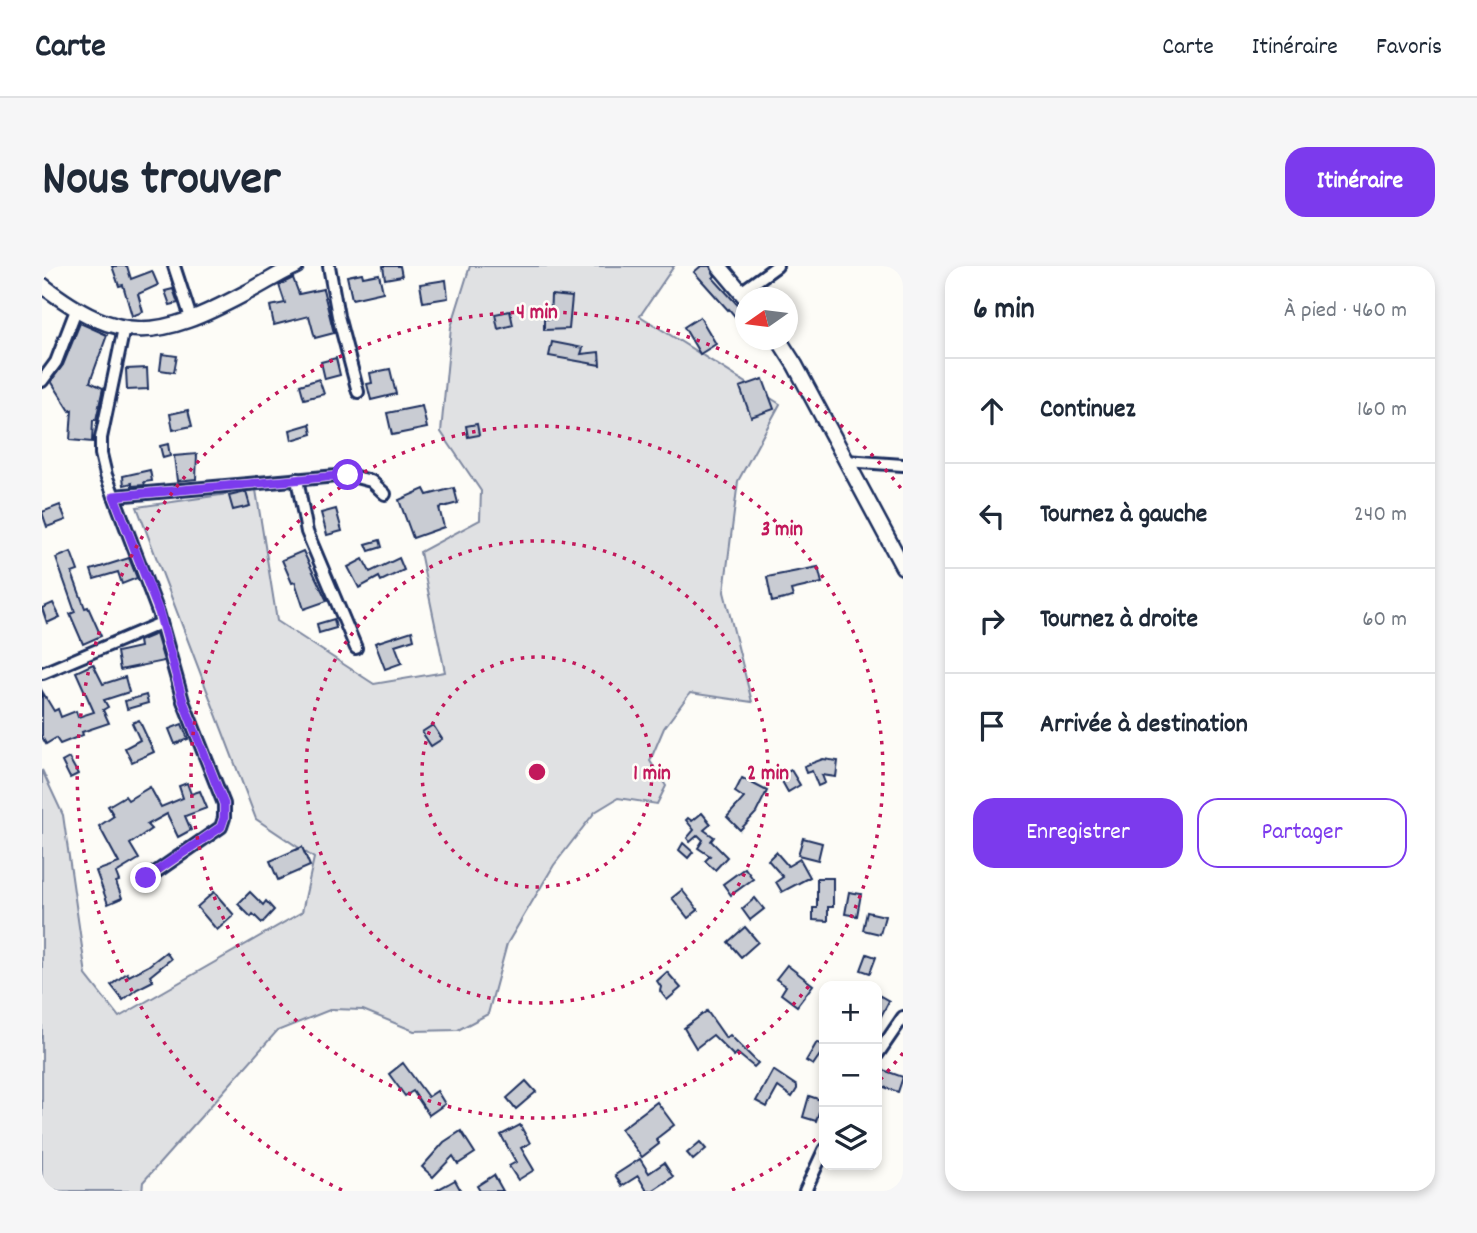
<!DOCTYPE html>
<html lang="fr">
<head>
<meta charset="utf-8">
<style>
  body { margin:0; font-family:Dekko,sans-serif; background:#f6f6f7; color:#1f2937 }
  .controls { position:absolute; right:21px; bottom:21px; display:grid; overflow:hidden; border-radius:14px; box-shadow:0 4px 10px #0003 }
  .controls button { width:63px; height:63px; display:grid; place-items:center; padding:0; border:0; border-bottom:2px solid #e0e1e3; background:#fff; color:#1f2937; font:35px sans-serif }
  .compass { position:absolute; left:693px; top:21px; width:63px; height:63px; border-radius:50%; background:#fff; box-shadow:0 4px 10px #0003; rotate:256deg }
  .stop { position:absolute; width:21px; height:21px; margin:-16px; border:5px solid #7c3aed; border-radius:50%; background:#fff }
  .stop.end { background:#7c3aed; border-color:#fff; box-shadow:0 2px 7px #0008 }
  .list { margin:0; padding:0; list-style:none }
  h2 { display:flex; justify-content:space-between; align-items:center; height:91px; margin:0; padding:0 28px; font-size:30px }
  h2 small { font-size:23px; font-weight:400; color:#747a83 }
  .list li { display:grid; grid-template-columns:46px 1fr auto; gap:21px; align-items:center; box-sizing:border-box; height:105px; padding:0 28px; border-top:2px solid #e0e1e3 }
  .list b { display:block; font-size:26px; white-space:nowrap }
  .list em { font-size:23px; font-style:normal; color:#747a83 }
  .actions { display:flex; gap:14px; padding:21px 28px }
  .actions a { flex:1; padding:16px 0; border:2px solid #7c3aed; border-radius:21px; text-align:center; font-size:24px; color:#7c3aed }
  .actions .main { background:#7c3aed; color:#fff }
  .icon { flex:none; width:38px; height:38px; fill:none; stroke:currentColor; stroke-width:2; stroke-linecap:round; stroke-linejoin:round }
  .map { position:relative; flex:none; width:861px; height:925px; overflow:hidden; border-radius:21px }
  header { display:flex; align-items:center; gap:42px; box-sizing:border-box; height:98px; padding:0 35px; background:#fff; border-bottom:2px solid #e0e1e3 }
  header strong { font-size:33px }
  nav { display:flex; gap:38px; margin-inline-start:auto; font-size:24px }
  .intro { display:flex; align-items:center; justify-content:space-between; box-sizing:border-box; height:168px; padding:0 42px }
  h1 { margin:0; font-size:49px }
  .button { padding:18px 32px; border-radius:21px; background:#7c3aed; color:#fff; font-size:24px; font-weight:700 }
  main { display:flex; gap:42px; padding:0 42px }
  aside { flex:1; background:#fff; border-radius:21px; box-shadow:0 4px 10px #0003 }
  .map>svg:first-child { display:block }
  .green { fill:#e0e1e3; stroke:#7e88a0; stroke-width:2 }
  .building { fill:#c9ccd3; stroke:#1b2f5e; stroke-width:2 }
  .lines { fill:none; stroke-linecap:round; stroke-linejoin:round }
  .minor-casing { stroke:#1b2f5e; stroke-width:16 }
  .tertiary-casing { stroke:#1b2f5e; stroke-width:19 }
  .minor { stroke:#fdfcf7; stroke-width:10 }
  .tertiary { stroke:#fdfcf7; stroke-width:14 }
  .route { stroke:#7c3aed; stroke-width:9 }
  .ring { fill:none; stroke:#c2185b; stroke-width:3.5; stroke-dasharray:3.5 7 }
  .centre { fill:#c2185b; stroke:#fdfcf7; stroke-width:3.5 }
  .ring-label { font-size:21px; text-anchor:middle; font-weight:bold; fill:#c2185b; stroke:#fdfcf7; stroke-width:5; stroke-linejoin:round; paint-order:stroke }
</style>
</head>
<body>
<header>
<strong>Carte</strong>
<nav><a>Carte</a><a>Itinéraire</a><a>Favoris</a></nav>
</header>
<div class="intro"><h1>Nous trouver</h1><a class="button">Itinéraire</a></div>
<main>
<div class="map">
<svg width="861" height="925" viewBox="0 0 861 925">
  <rect width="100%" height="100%" fill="#fdfcf7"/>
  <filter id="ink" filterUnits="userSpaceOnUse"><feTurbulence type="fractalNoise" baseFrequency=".0143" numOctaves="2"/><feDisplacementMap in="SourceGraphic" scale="14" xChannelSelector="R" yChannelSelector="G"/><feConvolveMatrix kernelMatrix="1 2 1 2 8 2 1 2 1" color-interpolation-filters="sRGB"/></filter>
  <g filter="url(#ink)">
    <polygon class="green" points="428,0 632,0 598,50 738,138 696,215 682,326 710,436 648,427 622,462 608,495 624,520 615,538 576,532 553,546 512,599 465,678 446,748 416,764 372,765 321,744 290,743 235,765 101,916 100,925 0,925 0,504 21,549 44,709 77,751 260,646 272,592 214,553 95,241 214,224 235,355 332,418 403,406 378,286 438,254 439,225 399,166 409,61"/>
    <g class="building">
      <polygon points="70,0 85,0 89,13 110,5 116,19 96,28 101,46 90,50 81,19 77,20"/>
      <polygon points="341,0 358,0 360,10 343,13"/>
      <polygon points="659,0 668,0 673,10 671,12 704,48 704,64 687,43 686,44 652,6"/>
      <polygon points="320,7 321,11 337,8 341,26 310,33 305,10"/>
      <polygon points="251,12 257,28 281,23 292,67 273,72 267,50 232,59 228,40 243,37 237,19"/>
      <polygon points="404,14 406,32 381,36 378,18"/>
      <polygon points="131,23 136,37 128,39 123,25"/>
      <polygon points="509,29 530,31 527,63 502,64 502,53 508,53"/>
      <polygon points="468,45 471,59 456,63 453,48"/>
      <polygon points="658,51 674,78 658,88 642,61"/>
      <polygon points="38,57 65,69 48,116 61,122 54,154 51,154 50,176 28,174 30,144 28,145 9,115 21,99"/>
      <polygon points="510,76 541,82 539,88 557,86 558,99 507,90"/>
      <polygon points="120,88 135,90 132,106 118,104"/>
      <polygon points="294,92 298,109 283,113 279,96"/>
      <polygon points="105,102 106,123 85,124 84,103"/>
      <polygon points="348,103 354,128 329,134 325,118 330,117 328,107"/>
      <polygon points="277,113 282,128 262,133 258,119"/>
      <polygon points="721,113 732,143 709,151 698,121"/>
      <polygon points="380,140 385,162 350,169 345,147"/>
      <polygon points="146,144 150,160 131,164 128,148"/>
      <polygon points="268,158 270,168 250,174 248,164"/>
      <polygon points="435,158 437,169 426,171 424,160"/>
      <polygon points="126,178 128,190 121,192 118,180"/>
      <polygon points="155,188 154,213 135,215 132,190"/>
      <polygon points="108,204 110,215 102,216 103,219 90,220 90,217 82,219 81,210"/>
      <polygon points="412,222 416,237 397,242 402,261 371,272 357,234 382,223 385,229"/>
      <polygon points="204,226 208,240 191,244 187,230"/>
      <polygon points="18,239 24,254 5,261 0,246"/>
      <polygon points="294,243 300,265 285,269 279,247"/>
      <polygon points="338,274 340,281 327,285 324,278"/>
      <polygon points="261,285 285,335 262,343 253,316 250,317 240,294"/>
      <polygon points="29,286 36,305 30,307 43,342 46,341 59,370 41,378 28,348 33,346 14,292"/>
      <polygon points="87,292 95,312 80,318 76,306 52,313 49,304"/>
      <polygon points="357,292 362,304 339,315 337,311 317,322 306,301 321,293 328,306"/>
      <polygon points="776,301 780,317 749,324 751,331 730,336 725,311"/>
      <polygon points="11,337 18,351 5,357 0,342"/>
      <polygon points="292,353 294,362 277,367 275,358"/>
      <polygon points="370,365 372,373 353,379 360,397 343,403 333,377"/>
      <polygon points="114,368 122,395 78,404 75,386 98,381 97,375"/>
      <polygon points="51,398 61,418 83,411 87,426 62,434 66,441 61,444 67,457 40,466 41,469 18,478 14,472 4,478 0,471 0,425 12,445 16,443 19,451 34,445 36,451 52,446 34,406"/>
      <polygon points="104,429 106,437 85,443 83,435"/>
      <polygon points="97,454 112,486 90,496 83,482 98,474 90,457"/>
      <polygon points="140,458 146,473 133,478 127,463"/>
      <polygon points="391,459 400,473 389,480 380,466"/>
      <polygon points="27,492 36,508 28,512 20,496"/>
      <polygon points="781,493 796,495 794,511 780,509 783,517 776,520 770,505 764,507 762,500"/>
      <polygon points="749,504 758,519 746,526 737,510"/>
      <polygon points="700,512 725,525 714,547 698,564 685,551 702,532 693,526"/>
      <polygon points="145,517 149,528 158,525 165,542 143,550 149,564 136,571 125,548 105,559 109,563 88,578 97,593 74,607 77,615 74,616 80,632 66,638 54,605 77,597 57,560 72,550 66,540 83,530 86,534 108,521 119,541 141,532 137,520"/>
      <polygon points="660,547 669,558 662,564 672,571 669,575 685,591 673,604 663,595 668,590 656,582 661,574 656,569 648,576 645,572 652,564 644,554 646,552 650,555"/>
      <polygon points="761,572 780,577 776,594 756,589"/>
      <polygon points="641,577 651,586 646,592 637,584"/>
      <polygon points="260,581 268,600 236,614 228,595"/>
      <polygon points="734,586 746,600 758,593 768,611 740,626 734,616 741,611 726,594"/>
      <polygon points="703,602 711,613 689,629 681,618"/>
      <polygon points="775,612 791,612 791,641 786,641 786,655 771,654 771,642 775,642"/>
      <polygon points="640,624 656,644 646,652 630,632"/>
      <polygon points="172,626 192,649 175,664 155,641"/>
      <polygon points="208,626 221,639 224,635 232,644 220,657 211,648 209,651 196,638"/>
      <polygon points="807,626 819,628 815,650 803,648"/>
      <polygon points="713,632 722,643 708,654 700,643"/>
      <polygon points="825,646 843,650 838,668 821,664"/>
      <polygon points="703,661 716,676 699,691 686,676"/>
      <polygon points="124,686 129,693 108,710 111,715 95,723 81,734 69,719 85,707 87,710 106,700"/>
      <polygon points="825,688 834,691 828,707 819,704"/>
      <polygon points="745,699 771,719 755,740 739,728 744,720 734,713"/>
      <polygon points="625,706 639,722 625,734 618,725 619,721 615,715"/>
      <polygon points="835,728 847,735 835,758"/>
      <polygon points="665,745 684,772 688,769 716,797 712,801 695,787 692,790 671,769 654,782 642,762"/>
      <polygon points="775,776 782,780 782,783 771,799 764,795"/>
      <polygon points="361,797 386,831 395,825 403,838 387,849 371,825 363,830 347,808"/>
      <polygon points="731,804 755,820 755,823 750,831 736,821 725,841 714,835"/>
      <polygon points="841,804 861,811 856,826 836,819"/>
      <polygon points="484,815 494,826 474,843 465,832"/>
      <polygon points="767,830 782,835 782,847 777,846 774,855 761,851"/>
      <polygon points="615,836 632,859 614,873 617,878 600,891 579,863"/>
      <polygon points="478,859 488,877 479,882 492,904 476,914 467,900 474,896 459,869"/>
      <polygon points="419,865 433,887 416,898 411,890 391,911 380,901 402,876"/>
      <polygon points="658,876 664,883 651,894 645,887"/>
      <polygon points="598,893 607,907 622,897 631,911 610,925 605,925 596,910 580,920 573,909"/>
      <polygon points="452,909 461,925 438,925 435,920"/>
      <polygon points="413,914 419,925 393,925 406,918"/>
    </g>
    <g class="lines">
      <defs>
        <g id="minor">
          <polyline points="132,0 149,52"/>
          <polyline points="287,0 296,50 316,126"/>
          <polyline points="699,26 735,0"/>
          <polyline points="82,62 59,172 59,188 64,209 116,346 141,435 182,538 182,552 179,561 104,613"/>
          <polyline points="0,115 14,96 34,44"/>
          <polyline points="804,195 861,199"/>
          <polyline points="255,213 265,266 314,382"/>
          <polyline points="72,230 306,209 329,215 343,228"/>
          <polyline points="1,407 119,357"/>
          <polyline points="835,789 861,751"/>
          <polyline points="763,925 782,884"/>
        </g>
        <g id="tertiary">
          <polyline points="677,0 704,32"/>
          <path d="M 0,19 C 79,80 117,73 202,28 C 220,19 236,8 254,0"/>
          <polyline points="737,74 753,99 861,301"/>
        </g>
      </defs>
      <use href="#minor" class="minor-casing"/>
      <use href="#tertiary" class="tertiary-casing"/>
      <use href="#minor" class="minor"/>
      <use href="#tertiary" class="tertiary"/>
    </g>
  </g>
  <g class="lines" filter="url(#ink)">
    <polyline class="route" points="104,612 179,561 182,552 182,538 141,435 117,346 72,230 306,209"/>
  </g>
  <g class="ring">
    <circle cx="495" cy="506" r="115"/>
    <circle cx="495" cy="506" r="231"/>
    <circle cx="495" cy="506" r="346"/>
    <path d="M861 787A461 461 0 0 1 835 817M782 867A461 461 0 0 1 690 924M300 924A461 461 0 1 1 861 225"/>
  </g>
  <circle cx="495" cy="506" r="10" class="centre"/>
  <g class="ring-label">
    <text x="495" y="52">4 min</text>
    <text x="740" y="269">3 min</text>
    <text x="610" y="513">1 min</text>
    <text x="726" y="513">2 min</text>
  </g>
</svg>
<div class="controls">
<button>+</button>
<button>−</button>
<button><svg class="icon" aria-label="layers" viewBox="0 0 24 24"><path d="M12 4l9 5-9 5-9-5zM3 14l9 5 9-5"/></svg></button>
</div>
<svg class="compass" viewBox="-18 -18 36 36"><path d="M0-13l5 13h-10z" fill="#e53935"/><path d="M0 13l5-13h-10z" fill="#747a83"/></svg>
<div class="stop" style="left:306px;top:209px"></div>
<div class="stop end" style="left:104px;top:612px"></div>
</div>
<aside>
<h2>6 min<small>À pied · 460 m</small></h2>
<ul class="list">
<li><svg class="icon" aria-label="ahead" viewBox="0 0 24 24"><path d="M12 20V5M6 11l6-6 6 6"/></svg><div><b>Continuez</b></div><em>160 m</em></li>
<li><svg class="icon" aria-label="left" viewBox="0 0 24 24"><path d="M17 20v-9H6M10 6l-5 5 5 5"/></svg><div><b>Tournez à gauche</b></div><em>240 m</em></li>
<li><svg class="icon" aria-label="right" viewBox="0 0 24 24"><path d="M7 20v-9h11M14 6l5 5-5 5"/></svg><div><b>Tournez à droite</b></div><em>60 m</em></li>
<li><svg class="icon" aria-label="arrive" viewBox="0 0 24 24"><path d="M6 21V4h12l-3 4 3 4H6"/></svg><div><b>Arrivée à destination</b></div></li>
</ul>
<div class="actions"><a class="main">Enregistrer</a><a>Partager</a></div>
</aside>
</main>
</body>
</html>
